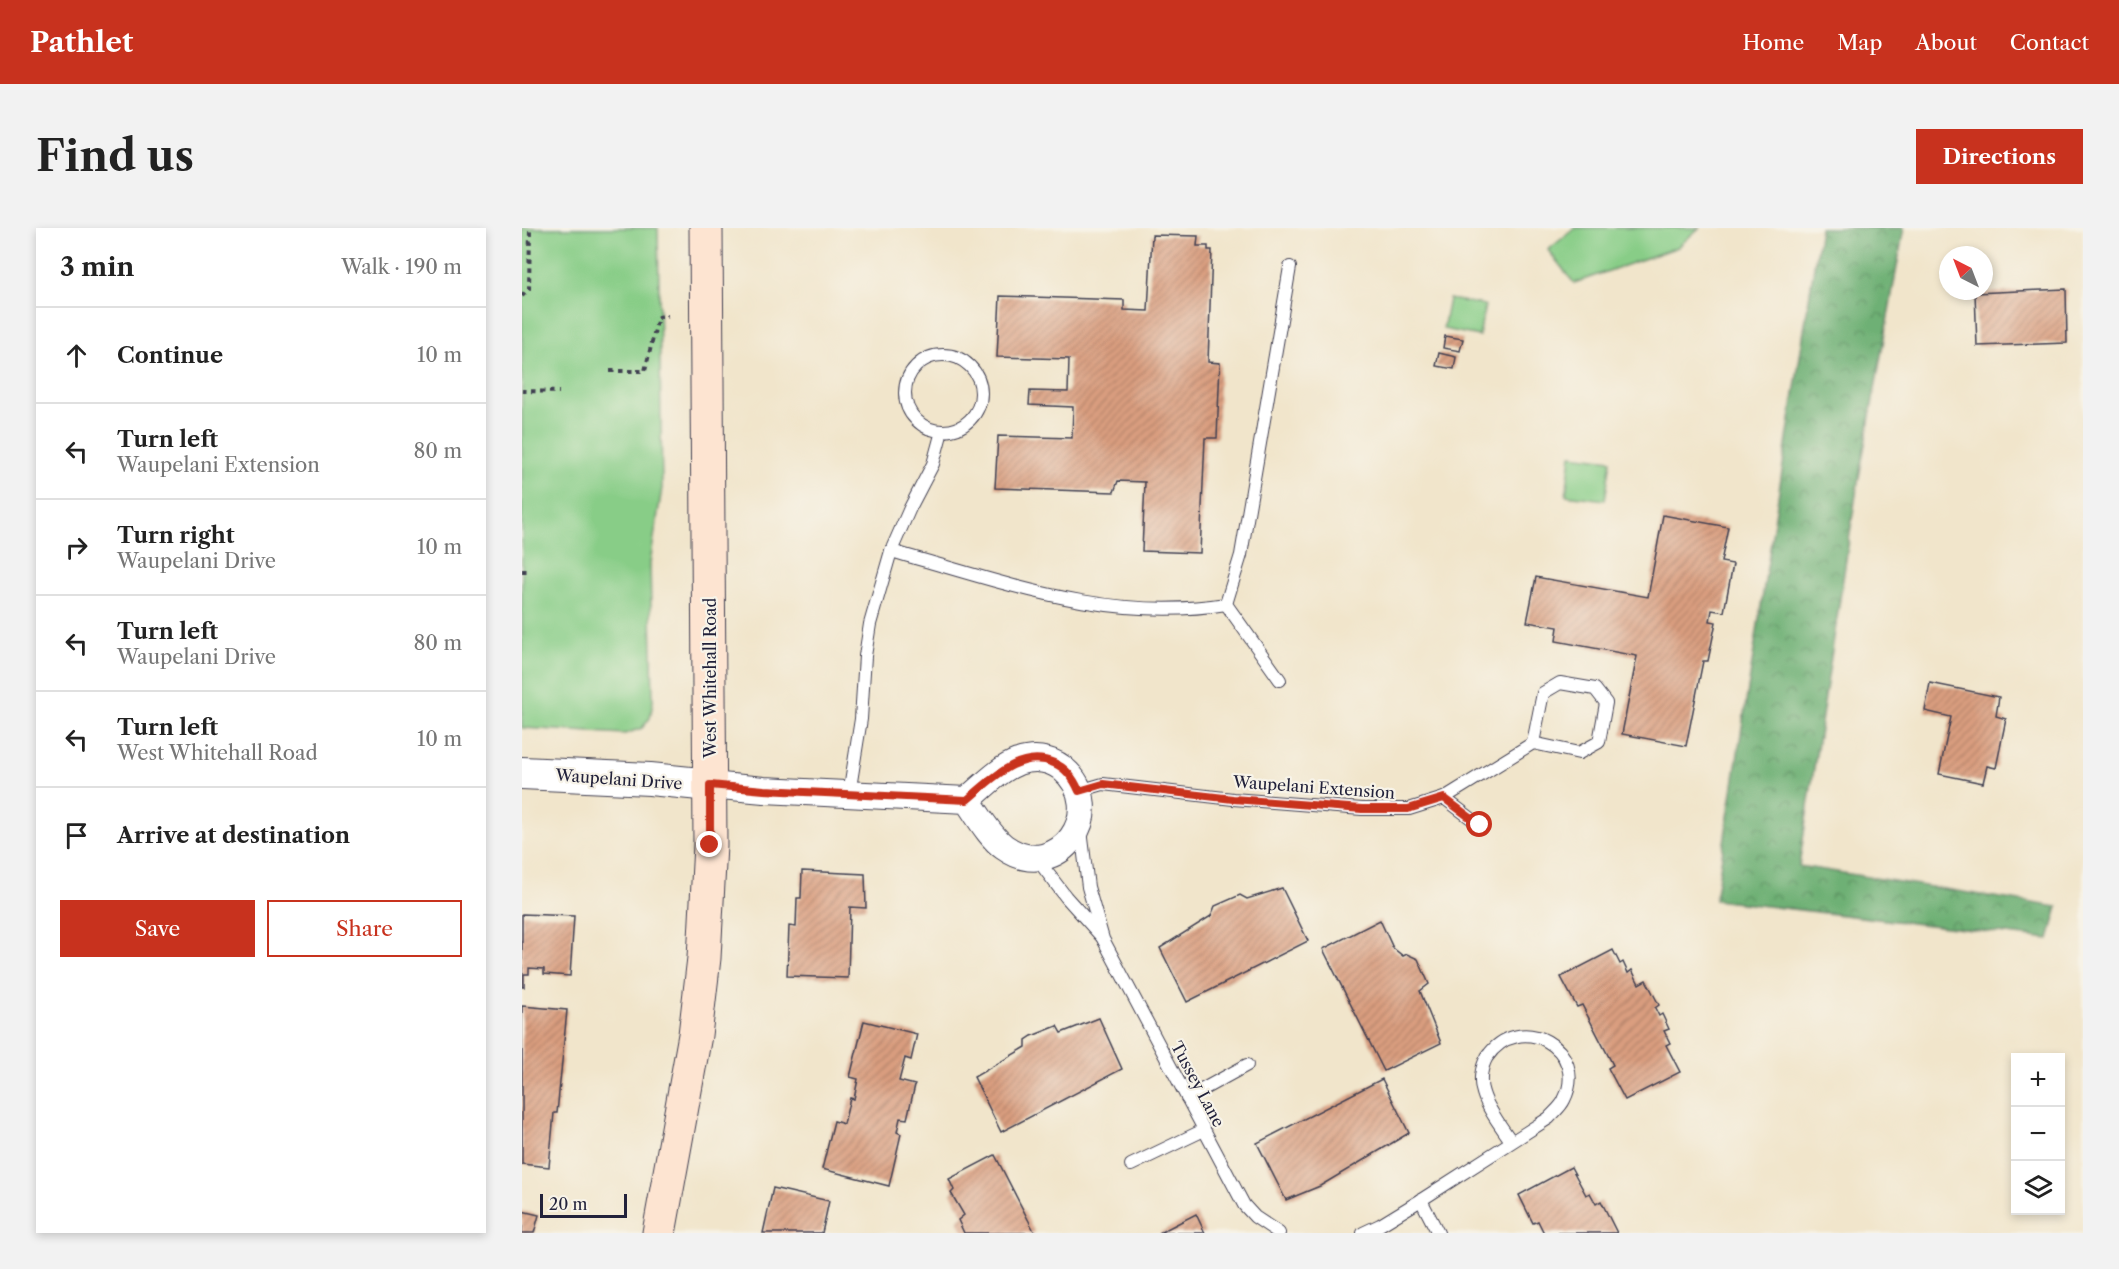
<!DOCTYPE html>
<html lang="en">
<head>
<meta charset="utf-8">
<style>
  body { margin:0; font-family:"Libre Caslon Text",serif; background:#f2f2f2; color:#222 }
  .controls { position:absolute; right:18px; bottom:18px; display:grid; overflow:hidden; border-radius:0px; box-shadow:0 3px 9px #0003 }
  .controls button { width:54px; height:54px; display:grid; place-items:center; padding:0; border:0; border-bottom:2px solid #e0e0e0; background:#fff; color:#222; font:30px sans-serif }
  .compass { position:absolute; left:1417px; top:18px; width:54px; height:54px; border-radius:50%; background:#fff; box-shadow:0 3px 9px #0003; rotate:318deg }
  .scale { position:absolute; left:18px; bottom:15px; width:87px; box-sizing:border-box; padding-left:6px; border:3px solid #22223b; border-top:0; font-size:16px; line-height:21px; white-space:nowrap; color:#22223b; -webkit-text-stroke:4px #f7f3e8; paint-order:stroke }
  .stop { position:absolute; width:18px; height:18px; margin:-14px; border:4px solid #c8321e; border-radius:50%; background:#fff }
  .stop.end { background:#c8321e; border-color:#fff; box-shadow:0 2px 6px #0008 }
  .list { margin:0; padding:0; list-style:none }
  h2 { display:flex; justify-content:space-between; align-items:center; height:78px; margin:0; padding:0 24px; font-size:26px }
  h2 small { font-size:20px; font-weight:400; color:#767676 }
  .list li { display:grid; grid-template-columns:39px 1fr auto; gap:18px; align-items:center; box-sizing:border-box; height:96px; padding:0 24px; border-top:2px solid #e0e0e0 }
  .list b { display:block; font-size:22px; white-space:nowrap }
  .list p { margin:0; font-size:20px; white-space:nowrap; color:#767676 }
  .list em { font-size:20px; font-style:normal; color:#767676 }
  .actions { display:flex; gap:12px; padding:18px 24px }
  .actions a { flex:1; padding:14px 0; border:2px solid #c8321e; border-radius:0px; text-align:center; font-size:21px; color:#c8321e }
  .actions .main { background:#c8321e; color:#fff }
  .icon { flex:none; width:33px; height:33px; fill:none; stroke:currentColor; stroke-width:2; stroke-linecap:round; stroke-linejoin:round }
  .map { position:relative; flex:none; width:1561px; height:1005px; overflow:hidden; border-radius:0px }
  header { display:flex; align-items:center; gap:36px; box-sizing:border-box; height:84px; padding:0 30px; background:#c8321e; color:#fff }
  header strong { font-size:28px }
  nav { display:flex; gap:33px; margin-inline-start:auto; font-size:21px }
  .intro { display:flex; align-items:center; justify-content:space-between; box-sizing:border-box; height:144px; padding:0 36px }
  h1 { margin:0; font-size:42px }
  .button { padding:15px 27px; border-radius:0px; background:#c8321e; color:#fff; font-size:21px; font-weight:700 }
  main { display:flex; gap:36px; padding:0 36px }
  aside { flex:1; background:#fff; border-radius:0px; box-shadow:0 3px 9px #0003 }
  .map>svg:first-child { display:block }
  .green { fill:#88cd87; stroke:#557861; stroke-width:1.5 }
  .forest { fill:url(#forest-crowns); stroke:#486958; stroke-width:1.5 }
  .building { fill:url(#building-hatch) }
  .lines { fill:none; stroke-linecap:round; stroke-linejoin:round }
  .service-casing { stroke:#413f51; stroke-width:14 }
  .minor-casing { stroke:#413f51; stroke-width:28 }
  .tertiary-casing { stroke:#413f51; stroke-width:34 }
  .secondary-casing { stroke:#413f51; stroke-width:35 }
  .path { stroke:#413f51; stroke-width:4; stroke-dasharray:4.5 4.5; stroke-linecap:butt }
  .service { stroke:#fff; stroke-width:12 }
  .minor { stroke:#fff; stroke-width:26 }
  .tertiary { stroke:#fff; stroke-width:32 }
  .secondary { stroke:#fde4d1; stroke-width:33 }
  .route { stroke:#c8321e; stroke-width:8 }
  .labels { text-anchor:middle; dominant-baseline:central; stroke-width:4.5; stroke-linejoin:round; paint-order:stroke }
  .street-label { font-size:16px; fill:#22223b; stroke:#f7f3e8 }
</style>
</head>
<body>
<header>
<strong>Pathlet</strong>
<nav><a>Home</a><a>Map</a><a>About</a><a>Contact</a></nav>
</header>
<div class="intro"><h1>Find us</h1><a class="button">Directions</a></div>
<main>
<aside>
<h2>3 min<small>Walk · 190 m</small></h2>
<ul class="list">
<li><svg class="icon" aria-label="ahead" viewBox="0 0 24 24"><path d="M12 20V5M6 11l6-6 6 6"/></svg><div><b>Continue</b></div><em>10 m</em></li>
<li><svg class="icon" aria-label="left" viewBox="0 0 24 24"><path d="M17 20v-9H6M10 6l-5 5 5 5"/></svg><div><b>Turn left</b><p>Waupelani Extension</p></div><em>80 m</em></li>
<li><svg class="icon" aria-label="right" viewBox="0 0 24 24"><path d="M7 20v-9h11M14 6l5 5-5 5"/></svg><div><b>Turn right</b><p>Waupelani Drive</p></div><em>10 m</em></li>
<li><svg class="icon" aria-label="left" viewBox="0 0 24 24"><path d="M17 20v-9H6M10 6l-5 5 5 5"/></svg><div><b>Turn left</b><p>Waupelani Drive</p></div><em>80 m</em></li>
<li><svg class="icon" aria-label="left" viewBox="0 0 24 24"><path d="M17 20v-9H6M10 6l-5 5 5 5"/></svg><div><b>Turn left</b><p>West Whitehall Road</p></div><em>10 m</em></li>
<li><svg class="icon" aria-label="arrive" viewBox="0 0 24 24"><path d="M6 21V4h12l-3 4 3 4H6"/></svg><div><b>Arrive at destination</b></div></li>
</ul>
<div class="actions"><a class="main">Save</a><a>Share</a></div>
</aside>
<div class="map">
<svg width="1561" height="1005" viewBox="0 0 1561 1005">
  <defs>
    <pattern id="forest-crowns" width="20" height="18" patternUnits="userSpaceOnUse" patternTransform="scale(1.5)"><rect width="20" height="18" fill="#6eb074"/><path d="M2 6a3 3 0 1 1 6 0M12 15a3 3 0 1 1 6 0" fill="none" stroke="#5a8f60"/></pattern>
    <pattern id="building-hatch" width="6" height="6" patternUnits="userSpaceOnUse" patternTransform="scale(1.5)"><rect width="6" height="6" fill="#da9e7f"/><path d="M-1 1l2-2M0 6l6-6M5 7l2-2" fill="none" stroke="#b08069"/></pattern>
  </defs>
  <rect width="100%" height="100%" fill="#f7f3e8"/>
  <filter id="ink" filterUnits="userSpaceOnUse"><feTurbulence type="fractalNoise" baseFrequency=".0167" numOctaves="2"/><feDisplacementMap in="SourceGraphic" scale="12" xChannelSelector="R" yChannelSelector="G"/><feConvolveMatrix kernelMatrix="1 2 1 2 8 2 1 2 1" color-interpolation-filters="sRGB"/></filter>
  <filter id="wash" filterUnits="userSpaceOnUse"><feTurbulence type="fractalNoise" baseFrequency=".008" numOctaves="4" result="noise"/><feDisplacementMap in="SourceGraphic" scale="24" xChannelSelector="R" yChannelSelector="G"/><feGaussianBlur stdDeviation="1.35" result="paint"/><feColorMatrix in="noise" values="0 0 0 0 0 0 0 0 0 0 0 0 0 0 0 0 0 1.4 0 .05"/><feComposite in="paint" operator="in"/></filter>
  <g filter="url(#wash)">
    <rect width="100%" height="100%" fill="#f1e5cb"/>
    <g class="green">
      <polygon points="0,0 136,0 140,260 128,335 131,474 128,490 120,500 103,506 0,500"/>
      <polygon points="1053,0 1177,0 1156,19 1052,55 1026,22"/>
      <polygon points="927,71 963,77 957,108 921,101"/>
      <polygon points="1049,227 1089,232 1083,272 1044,267"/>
    </g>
    <polygon class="forest" points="1298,0 1382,0 1335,260 1277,638 1536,679 1527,711 1193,672"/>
    <g id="blocks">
      <g class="building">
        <polygon points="630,7 676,8 675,18 686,18 686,22 690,22 686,134 698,135 695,210 683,210 678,325 620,323 623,254 596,253 592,264 473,260 476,208 550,210 551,179 507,177 508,163 546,164 547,131 475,129 478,68 602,72 602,82 626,83"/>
        <polygon points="1544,61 1545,115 1455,118 1453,65"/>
        <polygon points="923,108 941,111 938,123 921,120"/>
        <polygon points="917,125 934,129 932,141 914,138"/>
        <polygon points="1141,287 1206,299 1199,334 1211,336 1202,384 1190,382 1188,393 1194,394 1186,433 1181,433 1164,518 1100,506 1115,428 1034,413 1036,399 1005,394 1014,349 1126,369"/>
        <polygon points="1408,455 1477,469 1474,488 1484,491 1474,540 1465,538 1461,555 1417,546 1429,489 1403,483"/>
        <polygon points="280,643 343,646 344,680 328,679 326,750 265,748 267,698 274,699 275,670 279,670"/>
        <polygon points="760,660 786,713 665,774 638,720 689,688 693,678 718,667 725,671"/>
        <polygon points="0,686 52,688 48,748 22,746 22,741 7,740 7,746 2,746 2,759 0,759"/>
        <polygon points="858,692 871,720 881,728 885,726 896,731 907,756 898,763 919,815 862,843 801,721"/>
        <polygon points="1091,722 1098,736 1101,734 1106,745 1110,742 1117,756 1124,752 1137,777 1133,780 1137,788 1140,786 1147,801 1142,803 1148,815 1144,817 1158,844 1103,872 1086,840 1091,837 1060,777 1055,779 1039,749"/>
        <polygon points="0,778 45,782 35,885 32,885 27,939 0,936"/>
        <polygon points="577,790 600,841 479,904 452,849 504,819 504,812 510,808 535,798 539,805"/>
        <polygon points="342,793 395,806 389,832 383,830 377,853 393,857 385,891 378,890 375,904 379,906 367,958 300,941 312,893 322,896 328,870 332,871 336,851 328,849"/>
        <polygon points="860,851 887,905 798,958 764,972 735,915"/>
        <polygon points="473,927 513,1005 442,1005 436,992 442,987 429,965 432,962 427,951"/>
        <polygon points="1049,939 1064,967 1068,965 1074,976 1079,973 1095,1005 1022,1005 1016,993 1011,995 997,967"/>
        <polygon points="251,960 307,973 300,1005 241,1005"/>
        <polygon points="0,983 17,987 12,1005 0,1005"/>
        <polygon points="674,986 683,1005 637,1005"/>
      </g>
    </g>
  </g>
  <g filter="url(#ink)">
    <use href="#blocks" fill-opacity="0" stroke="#413f51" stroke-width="1.5"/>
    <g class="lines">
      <defs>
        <g id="service">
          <circle cx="421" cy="165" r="38"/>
          <path d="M 369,323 C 481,354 587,395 704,376 L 719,327 L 768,39"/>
          <polyline points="704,376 758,452"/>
          <polyline points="557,563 581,556 711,571 840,581 887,581 922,570 1011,515 1057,525 1077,514 1084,475 1073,461 1038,455 1021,465 1011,515"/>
          <polyline points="327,566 339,491 343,428 348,396 369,323 388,280 411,236 420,203"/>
          <polyline points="922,570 958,597"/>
          <polyline points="559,602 566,659 581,711 722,977 733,989 757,1005"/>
          <polyline points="515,631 544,669 579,708"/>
          <polyline points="665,870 725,837"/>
          <polyline points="609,937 682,902"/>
          <polyline points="899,972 916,1005"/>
          <path d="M 841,1005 L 858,997 L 899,972 L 1027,890 C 1032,884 1039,879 1042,872 C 1068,821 997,781 965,829 C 959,839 957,854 961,865 C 966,882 979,898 989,913"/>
        </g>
        <path id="minor" d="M 188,557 L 242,562 L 445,572 C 461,559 477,541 496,534 C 511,529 527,530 540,540 C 590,581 536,658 482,619 C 467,608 456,587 445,572"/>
        <polyline id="tertiary" points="0,545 128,551 188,557"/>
        <polyline id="secondary" points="137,1005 173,807 182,730 188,617 184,0"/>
      </defs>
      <use href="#service" class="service-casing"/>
      <use href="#minor" class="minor-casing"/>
      <use href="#tertiary" class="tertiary-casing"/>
      <use href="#secondary" class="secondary-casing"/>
      <g class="path">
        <polyline points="0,68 7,61 8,0"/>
        <polyline points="88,143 123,143 136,89 146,88"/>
        <polyline points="0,163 37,164"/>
        <polyline points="0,343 7,343"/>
      </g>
      <use href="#service" class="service"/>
      <use href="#minor" class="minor"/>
      <use href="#tertiary" class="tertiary"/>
      <use href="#secondary" class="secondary"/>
    </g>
  </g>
  <g class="lines" filter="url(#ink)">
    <path class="route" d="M 188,617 L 188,557 L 242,562 L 445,572 C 469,552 498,520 532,535 C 544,540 552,551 557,563 L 581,556 L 711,571 L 840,581 L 886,581 L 922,570 L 958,597"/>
  </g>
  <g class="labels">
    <g class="street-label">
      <text transform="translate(188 450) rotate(-90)">West Whitehall Road</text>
      <text transform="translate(97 551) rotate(4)">Waupelani Drive</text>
      <text transform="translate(792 559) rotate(4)">Waupelani Extension</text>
      <text transform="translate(676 856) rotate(62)">Tussey Lane</text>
    </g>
  </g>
</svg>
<div class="controls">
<button>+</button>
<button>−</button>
<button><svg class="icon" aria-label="layers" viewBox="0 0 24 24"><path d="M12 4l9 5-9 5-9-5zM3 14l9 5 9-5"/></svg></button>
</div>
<svg class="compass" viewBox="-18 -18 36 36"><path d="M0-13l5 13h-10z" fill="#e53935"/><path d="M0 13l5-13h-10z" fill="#767676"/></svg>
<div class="scale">20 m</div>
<div class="stop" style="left:958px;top:597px"></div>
<div class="stop end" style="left:188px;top:617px"></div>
</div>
</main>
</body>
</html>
